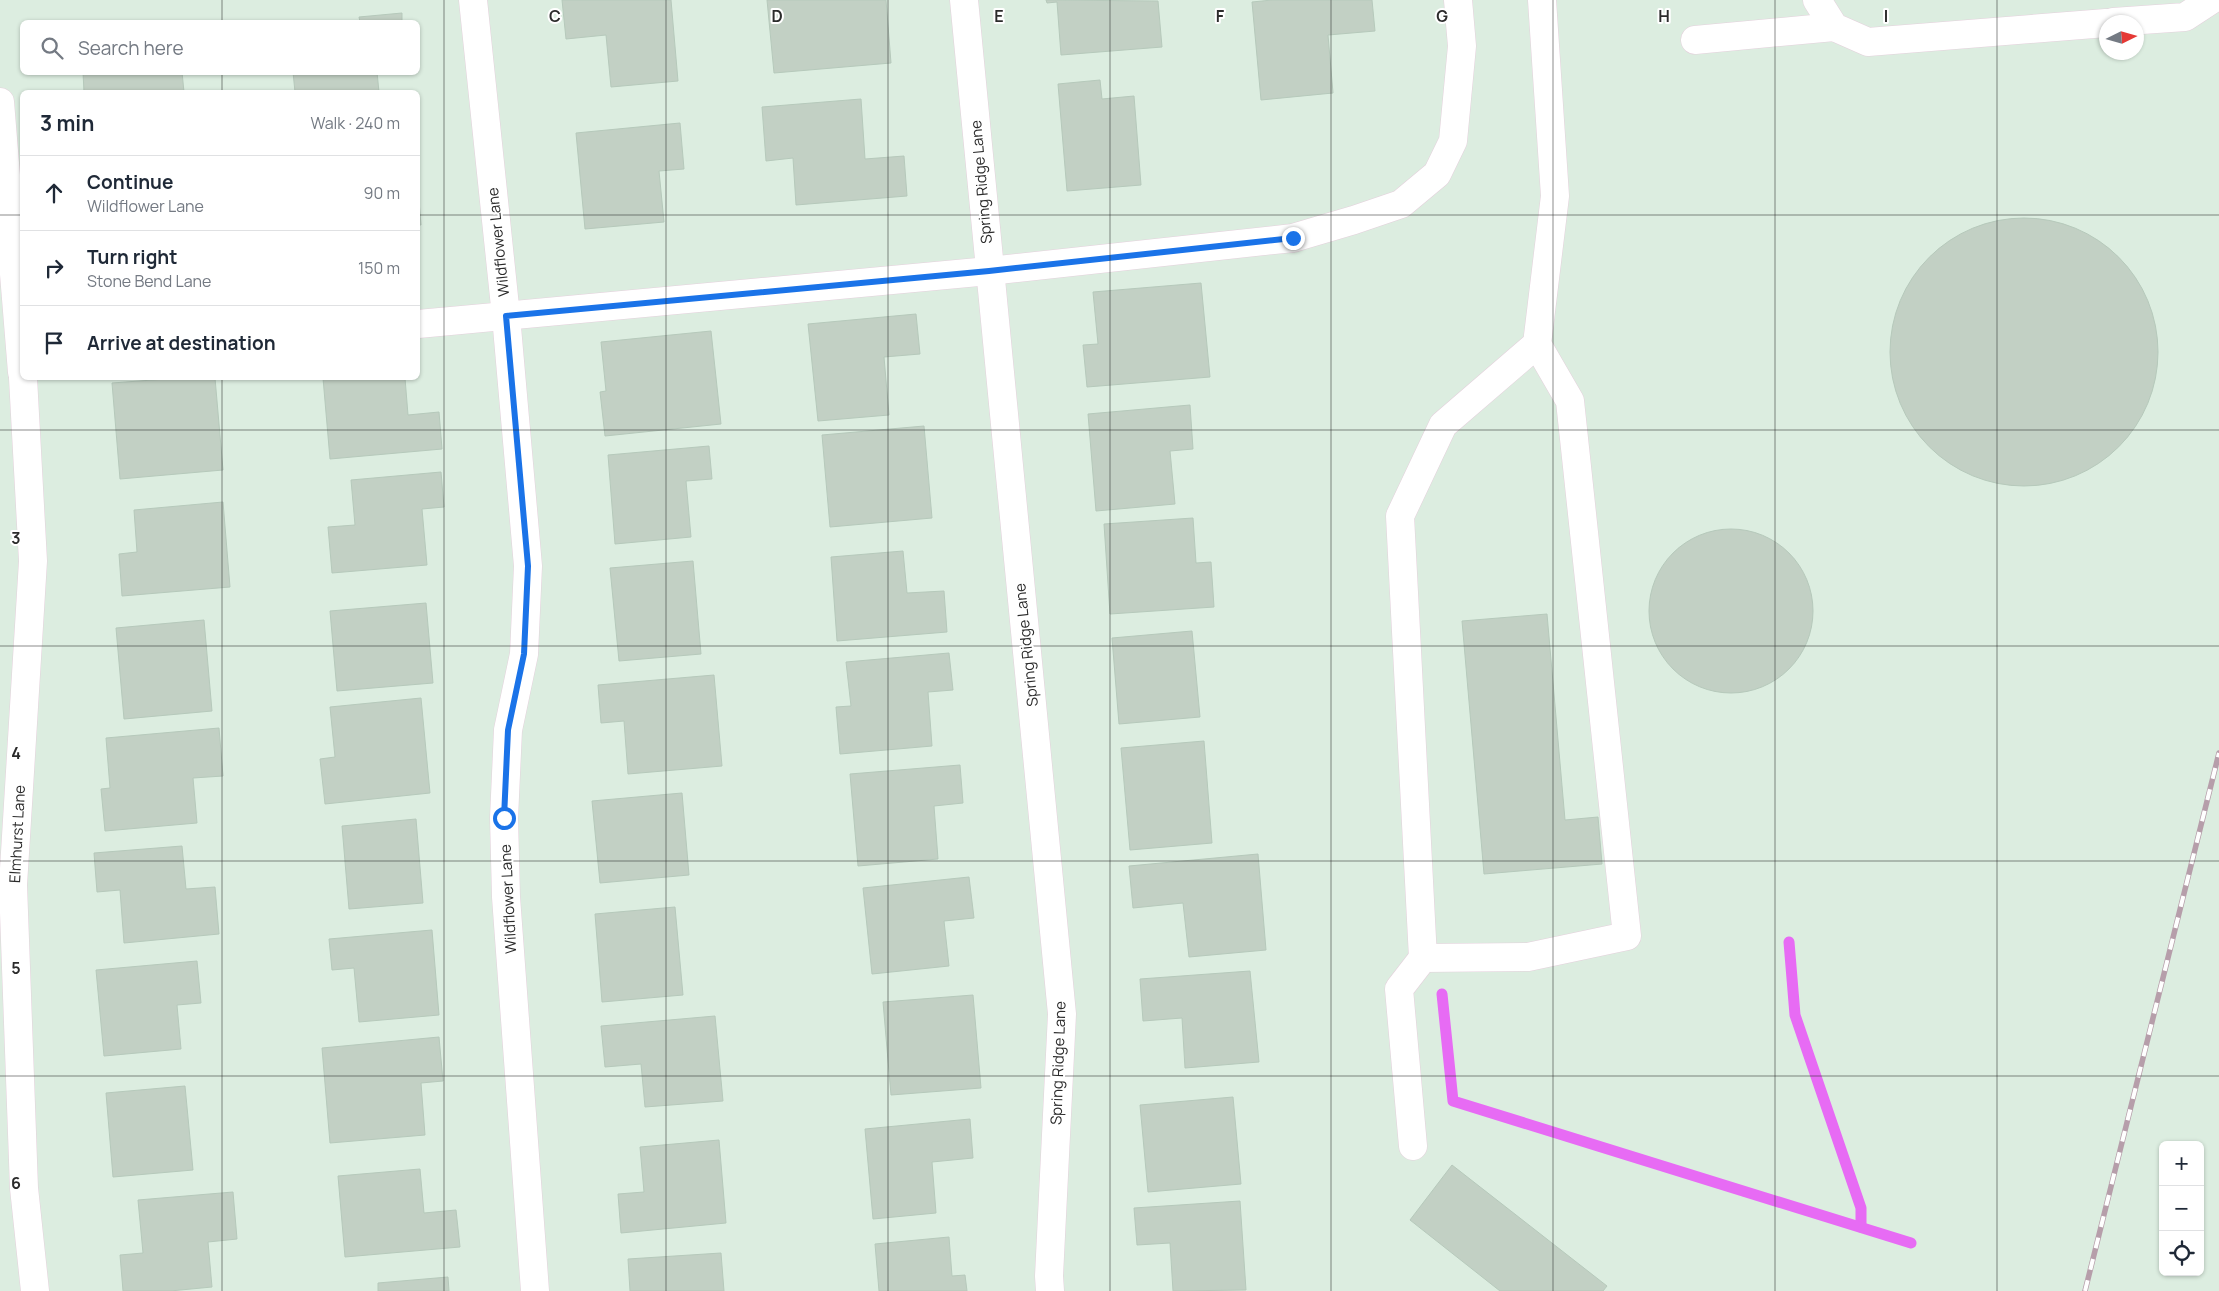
<!DOCTYPE html>
<html lang="en">
<head>
<meta charset="utf-8">
<style>
  body { margin:0; font-family:Manrope,sans-serif; background:#f6f6f7; color:#1f2937 }
  .controls { position:absolute; right:15px; bottom:15px; display:grid; overflow:hidden; border-radius:8px; box-shadow:0 1px 4px #0004 }
  .controls button { width:45px; height:45px; display:grid; place-items:center; padding:0; border:0; border-bottom:1px solid #e0e1e3; background:#fff; color:#1f2937; font:25px sans-serif }
  .compass { position:absolute; left:2099px; top:15px; width:45px; height:45px; border-radius:50%; background:#fff; box-shadow:0 1px 4px #0004; rotate:85deg }
  .stop { position:absolute; width:15px; height:15px; margin:-11px; border:4px solid #1a73e8; border-radius:50%; background:#fff }
  .stop.end { background:#1a73e8; border-color:#fff; box-shadow:0 1px 5px #0008 }
  .list { margin:0; padding:0; list-style:none }
  h2 { display:flex; justify-content:space-between; align-items:center; height:65px; margin:0; padding:0 20px; font-size:21px }
  h2 small { font-size:16px; font-weight:400; color:#747a83 }
  .list li { display:grid; grid-template-columns:32px 1fr auto; gap:15px; align-items:center; box-sizing:border-box; height:75px; padding:0 20px; border-top:1px solid #e0e1e3 }
  .list b { display:block; font-size:19px; white-space:nowrap }
  .list p { margin:0; font-size:16px; white-space:nowrap; color:#747a83 }
  .list em { font-size:16px; font-style:normal; color:#747a83 }
  .icon { flex:none; width:28px; height:28px; fill:none; stroke:currentColor; stroke-width:2; stroke-linecap:round; stroke-linejoin:round }
  .map { position:relative; flex:none; width:2219px; height:1291px; overflow:hidden }
  .search { position:absolute; background:#fff; box-shadow:0 1px 4px #0004; left:20px; top:20px; width:400px; height:55px; display:flex; align-items:center; gap:12px; box-sizing:border-box; padding:0 18px; border-radius:8px; color:#747a83; font-size:19px }
  .panel { position:absolute; background:#fff; box-shadow:0 1px 4px #0004; left:20px; top:90px; width:400px; height:290px; border-radius:8px }
  .map>svg:first-child { display:block }
  .lines { fill:none; stroke-linecap:round; stroke-linejoin:round }
  .stream { stroke:#e76bf4; stroke-width:11 }
  .building { fill:#c2d0c4; stroke:#b6c9bb }
  .minor-casing { stroke:#e4d1dc; stroke-width:29 }
  .minor { stroke:#fff; stroke-width:28 }
  .rail-casing { stroke:#b69eaa; stroke-width:5.5 }
  .rail { stroke:#fff; stroke-width:4; stroke-dasharray:11; stroke-linecap:butt }
  .route { stroke:#1a73e8; stroke-width:6 }
  .grid { fill:none; stroke:#2b2b2b; stroke-width:1; stroke-opacity:0.55 }
  .labels { text-anchor:middle; dominant-baseline:central; stroke-width:4; stroke-linejoin:round; paint-order:stroke }
  .street-label { font-size:15px; fill:#2b2b2b; stroke:#fff }
  .grid-label { font-size:16px; text-anchor:middle; font-weight:bold; fill:#2b2b2b; stroke:#fff; stroke-width:4; stroke-linejoin:round; paint-order:stroke }
</style>
</head>
<body>
<div class="map">
<svg width="2219" height="1291" viewBox="0 0 2219 1291">
  <rect width="100%" height="100%" fill="#dcede0"/>
  <g class="lines">
    <g class="stream">
      <polyline points="1789,942 1795,1015 1861,1208 1861,1227"/>
      <polyline points="1442,994 1453,1101 1911,1243"/>
    </g>
  </g>
  <g class="building">
    <polygon points="562,0 671,0 678,81 611,87 606,35 566,39"/>
    <polygon points="767,0 886,0 891,63 774,73"/>
    <polygon points="1046,0 1158,1 1162,47 1061,55 1057,2 1047,3"/>
    <polygon points="1272,0 1372,0 1375,31 1328,35 1333,93 1261,100 1252,2"/>
    <polygon points="402,13 402,22 360,22 359,17"/>
    <polygon points="83,72 182,72 184,92 84,92"/>
    <polygon points="293,72 377,72 379,92 295,92"/>
    <polygon points="1100,80 1102,99 1134,96 1141,185 1067,191 1058,84"/>
    <polygon points="861,99 865,159 904,156 907,196 796,205 793,158 766,161 762,107"/>
    <polygon points="680,123 684,169 659,171 664,222 585,229 576,133"/>
    <polygon points="418,189 421,225 418,225"/>
    <circle cx="2024" cy="352" r="134"/>
    <polygon points="1201,283 1210,377 1087,387 1083,345 1098,344 1093,292"/>
    <polygon points="916,314 920,354 884,357 889,415 818,421 808,324"/>
    <polygon points="711,331 721,424 605,436 600,392 606,391 601,342"/>
    <polygon points="180,378 215,378 223,470 120,479 112,383"/>
    <polygon points="323,378 405,378 408,415 439,412 442,449 330,459"/>
    <polygon points="1190,405 1193,449 1170,451 1175,504 1096,511 1088,414"/>
    <polygon points="924,426 932,518 830,527 822,435"/>
    <polygon points="709,446 712,479 686,481 691,537 615,544 608,455"/>
    <polygon points="441,472 444,507 422,509 427,565 332,573 328,527 355,525 351,480"/>
    <polygon points="223,502 230,587 122,596 119,554 137,552 134,510"/>
    <polygon points="1193,518 1196,563 1211,562 1214,607 1110,614 1104,524"/>
    <circle cx="1731" cy="611" r="82"/>
    <polygon points="903,551 907,593 944,591 947,632 837,641 831,557"/>
    <polygon points="693,561 701,654 619,661 610,568"/>
    <polygon points="426,603 433,683 337,691 330,611"/>
    <polygon points="1547,614 1565,820 1598,817 1602,864 1484,874 1462,621"/>
    <polygon points="204,620 212,711 124,719 116,628"/>
    <polygon points="1192,631 1200,717 1119,724 1112,638"/>
    <polygon points="949,653 953,690 928,692 932,746 840,754 836,707 851,706 846,662"/>
    <polygon points="714,675 722,766 628,774 624,721 601,723 598,685"/>
    <polygon points="421,698 430,793 325,804 320,759 335,757 330,707"/>
    <polygon points="219,728 223,776 193,778 197,823 105,831 101,789 110,788 106,738"/>
    <polygon points="1204,741 1212,843 1130,850 1121,748"/>
    <polygon points="960,765 963,803 934,806 938,859 858,866 850,774"/>
    <polygon points="682,793 689,875 600,883 592,801"/>
    <polygon points="416,819 423,903 349,909 342,826"/>
    <polygon points="182,846 186,889 215,887 219,934 124,943 120,890 97,892 94,853"/>
    <polygon points="1258,854 1266,950 1189,957 1183,903 1133,908 1129,866"/>
    <polygon points="969,877 974,918 944,921 949,966 872,974 863,888"/>
    <polygon points="675,907 683,995 602,1002 595,914"/>
    <polygon points="432,930 439,1015 359,1022 354,968 332,970 329,939"/>
    <polygon points="197,961 201,1003 177,1005 181,1049 104,1056 96,970"/>
    <polygon points="1250,971 1259,1062 1185,1068 1182,1018 1143,1021 1140,979"/>
    <polygon points="973,995 981,1088 891,1095 883,1002"/>
    <polygon points="715,1016 723,1101 645,1107 641,1064 605,1067 601,1026"/>
    <polygon points="439,1037 443,1081 421,1083 425,1135 330,1143 322,1048"/>
    <polygon points="185,1086 193,1170 113,1177 106,1093"/>
    <polygon points="1233,1097 1241,1184 1148,1192 1140,1105"/>
    <polygon points="970,1119 973,1158 932,1162 936,1213 873,1219 865,1129"/>
    <polygon points="719,1140 726,1223 621,1233 618,1194 644,1192 640,1147"/>
    <polygon points="1452,1165 1607,1286 1603,1291 1500,1291 1410,1220"/>
    <polygon points="420,1169 424,1213 456,1210 460,1247 345,1257 338,1176"/>
    <polygon points="233,1192 237,1239 208,1242 212,1287 170,1291 123,1291 120,1255 143,1253 138,1200"/>
    <polygon points="1240,1201 1246,1290 1173,1291 1170,1243 1137,1245 1134,1208"/>
    <polygon points="949,1237 952,1276 965,1275 967,1291 879,1291 875,1244"/>
    <polygon points="721,1253 724,1291 630,1291 628,1259"/>
    <polygon points="448,1277 449,1291 378,1291 378,1283"/>
  </g>
  <g class="lines">
    <defs>
      <g id="minor">
        <polyline points="473,0 506,316 528,566 524,654 508,730 504,818 506,897 535,1291"/>
        <polyline points="964,0 1062,1014 1049,1276 1050,1291"/>
        <polyline points="1817,0 1834,27 1868,42 2106,23"/>
        <polyline points="2113,22 2185,17 2211,0"/>
        <polyline points="1695,40 1834,27"/>
        <polyline points="0,102 22,372"/>
        <polyline points="418,324 989,271 1293,238 1354,220 1401,204 1437,174 1453,141 1462,46 1458,0"/>
        <polyline points="1537,344 1443,425 1400,516 1423,958 1528,957 1627,936 1570,401 1537,344 1555,196 1542,0"/>
        <polyline points="23,378 33,561 13,885 24,1188 35,1291"/>
        <polyline points="1413,1146 1399,989 1423,958"/>
      </g>
    </defs>
    <use href="#minor" class="minor-casing"/>
    <use href="#minor" class="minor"/>
    <defs>
      <polyline id="rail" points="2085,1291 2219,753"/>
    </defs>
    <use href="#rail" class="rail-casing"/>
    <use href="#rail" class="rail"/>
  </g>
  <g class="lines">
    <polyline class="route" points="504,818 508,730 524,654 528,566 506,316 989,271 1293,238"/>
  </g>
  <path class="grid" d="M 222,0 L 222,22M 444,0 L 444,1291M 666,0 L 666,1291M 888,0 L 888,1291M 1110,0 L 1110,1291M 1331,0 L 1331,1291M 1553,0 L 1553,1291M 1775,0 L 1775,1291M 1997,0 L 1997,1291M 222,72 L 222,92M 0,215 L 22,215M 418,215 L 2219,215M 222,378 L 222,1291M 0,430 L 2219,430M 0,646 L 2219,646M 0,861 L 2219,861M 0,1076 L 2219,1076"/>
  <g class="labels">
    <g class="street-label">
      <text transform="translate(981 182) rotate(-95)">Spring Ridge Lane</text>
      <text transform="translate(498 242) rotate(-96)">Wildflower Lane</text>
      <text transform="translate(1026 645) rotate(-96)">Spring Ridge Lane</text>
      <text transform="translate(17 834) rotate(-87)">Elmhurst Lane</text>
      <text transform="translate(508 899) rotate(-93)">Wildflower Lane</text>
      <text transform="translate(1058 1063) rotate(-88)">Spring Ridge Lane</text>
    </g>
  </g>
  <g class="grid-label">
    <text x="555" y="22">C</text>
    <text x="777" y="22">D</text>
    <text x="999" y="22">E</text>
    <text x="1220" y="22">F</text>
    <text x="1442" y="22">G</text>
    <text x="1664" y="22">H</text>
    <text x="1886" y="22">I</text>
    <text x="16" y="544">3</text>
    <text x="16" y="759">4</text>
    <text x="16" y="974">5</text>
    <text x="16" y="1189">6</text>
  </g>
</svg>
<div class="controls">
<button>+</button>
<button>−</button>
<button><svg class="icon" aria-label="locate" viewBox="0 0 24 24"><circle cx="12" cy="12" r="6"/><path d="M12 2v4M12 18v4M2 12h4M18 12h4"/></svg></button>
</div>
<svg class="compass" viewBox="-18 -18 36 36"><path d="M0-13l5 13h-10z" fill="#e53935"/><path d="M0 13l5-13h-10z" fill="#747a83"/></svg>
<div class="stop" style="left:504px;top:818px"></div>
<div class="stop end" style="left:1293px;top:238px"></div>
<div class="search"><svg class="icon" aria-label="search" viewBox="0 0 24 24"><circle cx="10" cy="10" r="6"/><path d="M15 15l6 6"/></svg>Search here</div>
<section class="panel">
<h2>3 min<small>Walk · 240 m</small></h2>
<ul class="list">
<li><svg class="icon" aria-label="ahead" viewBox="0 0 24 24"><path d="M12 20V5M6 11l6-6 6 6"/></svg><div><b>Continue</b><p>Wildflower Lane</p></div><em>90 m</em></li>
<li><svg class="icon" aria-label="right" viewBox="0 0 24 24"><path d="M7 20v-9h11M14 6l5 5-5 5"/></svg><div><b>Turn right</b><p>Stone Bend Lane</p></div><em>150 m</em></li>
<li><svg class="icon" aria-label="arrive" viewBox="0 0 24 24"><path d="M6 21V4h12l-3 4 3 4H6"/></svg><div><b>Arrive at destination</b></div></li>
</ul>
</section>
</div>
</body>
</html>
